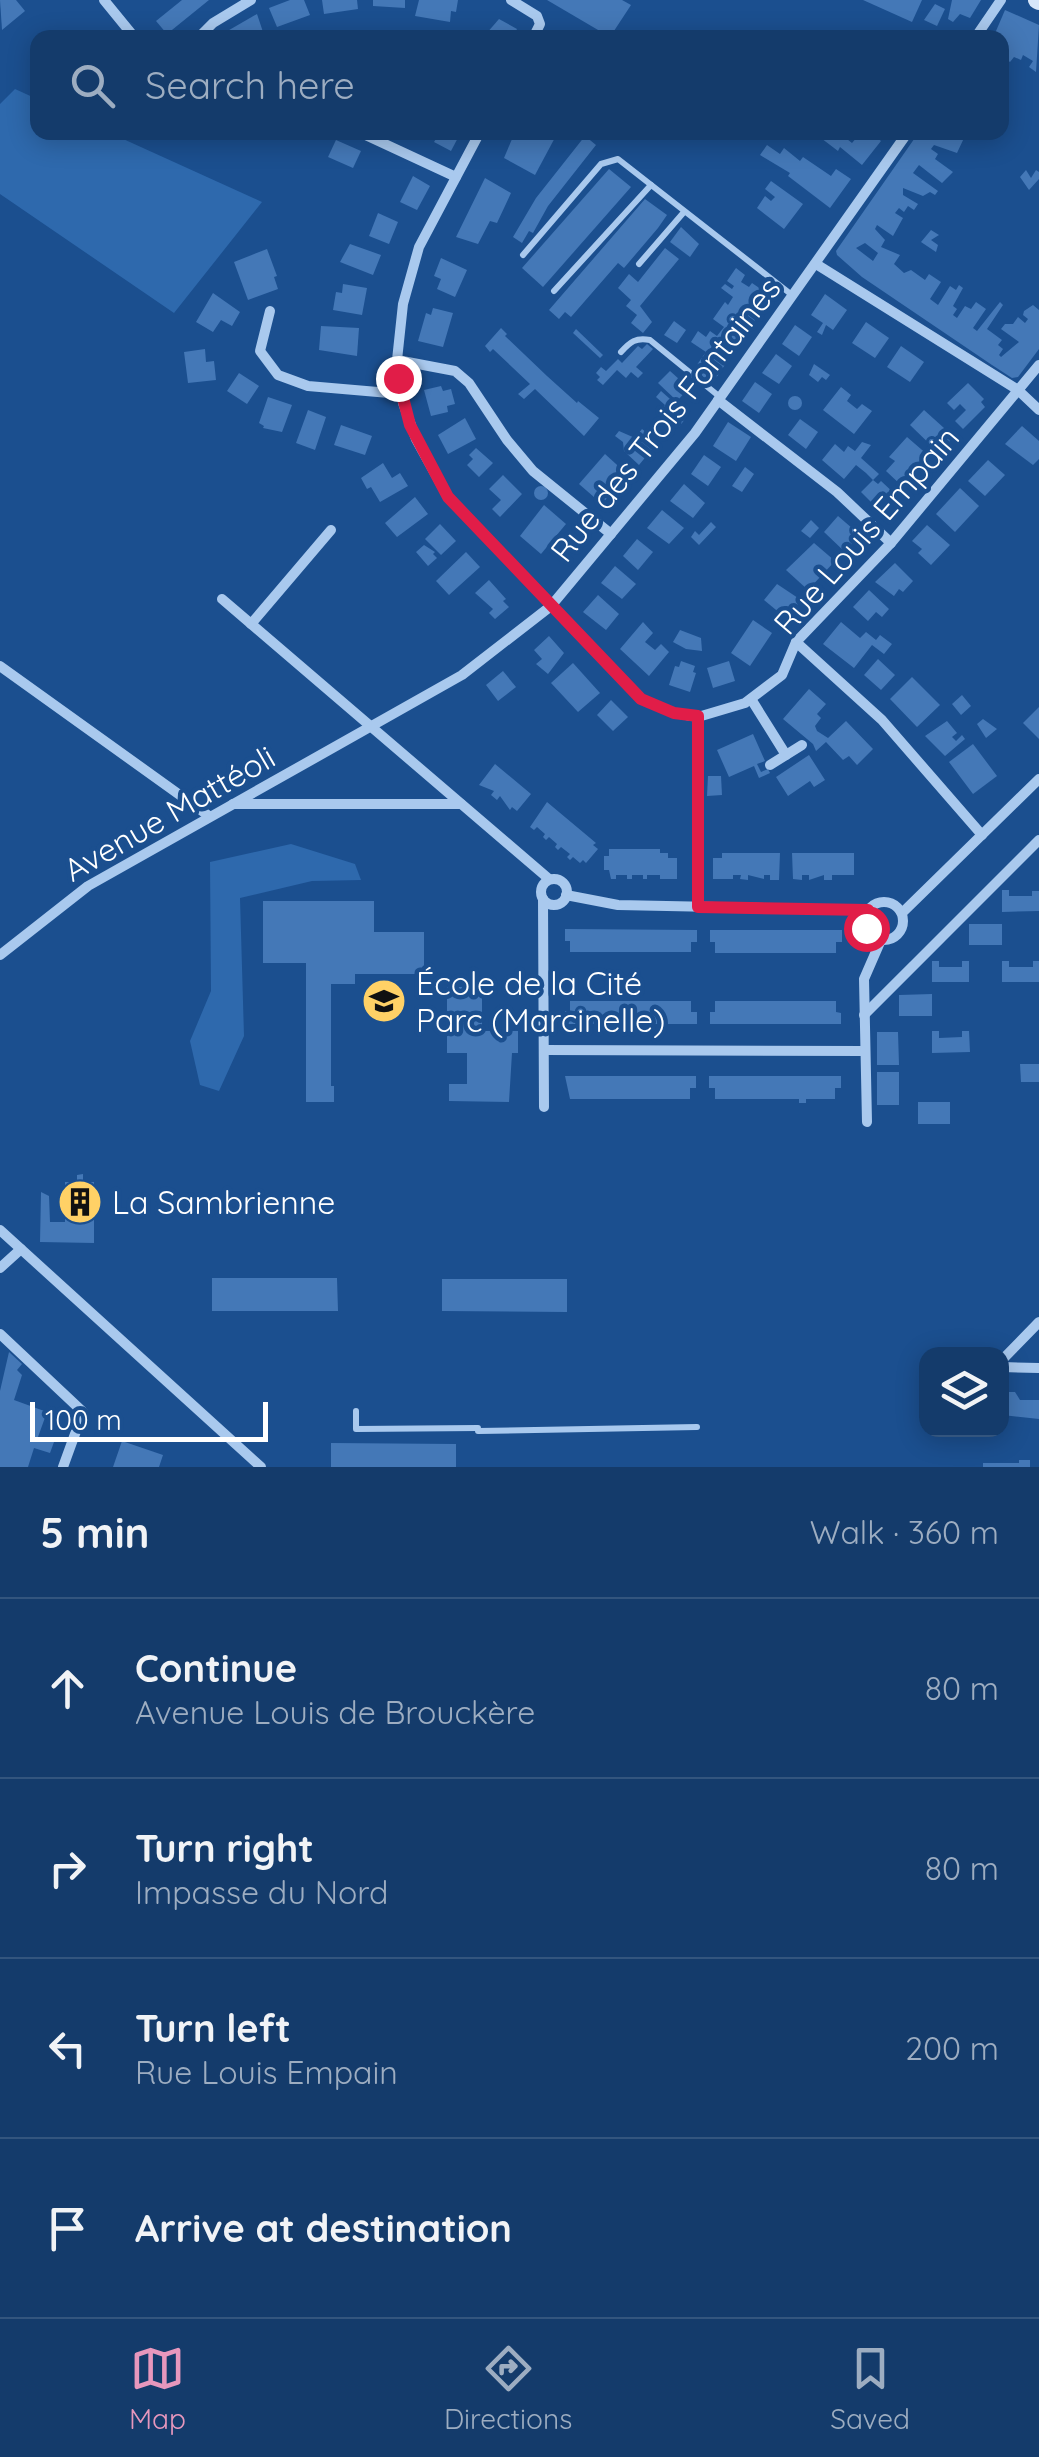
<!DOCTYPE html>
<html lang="en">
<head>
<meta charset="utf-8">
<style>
  body { margin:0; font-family:Quicksand,sans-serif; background:#1d4271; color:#f1f3f6 }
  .controls { position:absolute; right:30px; bottom:30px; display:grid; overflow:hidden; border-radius:20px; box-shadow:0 5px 25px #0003 }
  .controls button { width:90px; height:90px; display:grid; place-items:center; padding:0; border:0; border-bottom:2px solid #33557e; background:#143b6b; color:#f1f3f6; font:50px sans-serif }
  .scale { position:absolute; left:30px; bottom:25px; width:238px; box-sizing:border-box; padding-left:10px; border:5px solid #fff; border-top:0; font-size:28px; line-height:35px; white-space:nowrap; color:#fff; -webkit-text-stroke:8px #1b4f8f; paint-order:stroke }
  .stop { position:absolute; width:30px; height:30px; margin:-22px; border:8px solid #e11d48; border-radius:50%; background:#fff }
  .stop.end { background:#e11d48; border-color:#fff; box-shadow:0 2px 10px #0008 }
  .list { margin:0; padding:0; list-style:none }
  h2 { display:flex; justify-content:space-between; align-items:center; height:130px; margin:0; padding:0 40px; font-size:42px }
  h2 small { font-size:32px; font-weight:400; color:#9dadc1 }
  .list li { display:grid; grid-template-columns:65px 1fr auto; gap:30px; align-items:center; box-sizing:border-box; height:180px; padding:0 40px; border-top:2px solid #33557e }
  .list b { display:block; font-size:38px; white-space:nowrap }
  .list p { margin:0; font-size:32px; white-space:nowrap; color:#9dadc1 }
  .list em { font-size:32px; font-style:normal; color:#9dadc1 }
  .icon { flex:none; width:55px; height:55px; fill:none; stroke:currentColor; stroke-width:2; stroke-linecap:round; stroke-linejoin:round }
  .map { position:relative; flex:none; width:1039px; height:1467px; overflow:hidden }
  .search { position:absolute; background:#143b6b; box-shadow:0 5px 25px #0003; left:30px; right:30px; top:30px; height:110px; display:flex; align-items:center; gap:25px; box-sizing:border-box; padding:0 35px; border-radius:20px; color:#9dadc1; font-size:38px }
  .sheet { height:850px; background:#143b6b }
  nav { display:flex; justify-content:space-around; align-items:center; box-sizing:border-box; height:140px; border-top:2px solid #33557e; background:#143b6b; font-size:28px; color:#9dadc1 }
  nav a { display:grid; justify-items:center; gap:5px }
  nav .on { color:#e797bd }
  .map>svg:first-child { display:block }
  .green { fill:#2e69ad }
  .building { fill:#4478b7; fill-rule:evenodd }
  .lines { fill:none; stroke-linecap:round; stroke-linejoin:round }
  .lane { stroke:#a9c9ee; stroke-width:6 }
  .street { stroke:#a9c9ee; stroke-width:10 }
  .secondary { stroke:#d6e6fa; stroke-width:18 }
  .route { stroke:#e11d48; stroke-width:12 }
  .labels { text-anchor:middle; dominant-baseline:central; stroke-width:9; stroke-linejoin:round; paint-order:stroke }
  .street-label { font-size:32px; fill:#fff; stroke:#1b4f8f }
  .poi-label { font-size:32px; fill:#fff; stroke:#1b4f8f; text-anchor:start }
</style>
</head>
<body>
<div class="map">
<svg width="1039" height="1467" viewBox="0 0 1039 1467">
  <rect width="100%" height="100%" fill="#1b4f8f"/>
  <g class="green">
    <polygon points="15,89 37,99 38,132 110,133 262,202 174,313 0,194 0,104"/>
    <polygon points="291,844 355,864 361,880 312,881 240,898 244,1036 219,1091 200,1085 190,1041 211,991 210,862"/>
  </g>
  <g class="building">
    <polygon points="0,0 16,0 25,11 2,30"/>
    <polygon points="182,0 209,0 167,34 156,21"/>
    <polygon points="290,0 304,0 310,15 277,27 269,8"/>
    <polygon points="322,0 357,0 358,9 324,14"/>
    <polygon points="373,0 405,0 405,8 373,6"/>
    <polygon points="419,0 458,0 456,12 451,11 450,22 415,16"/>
    <polygon points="547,0 622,0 631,5 610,37"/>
    <polygon points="863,0 922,0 912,22"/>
    <polygon points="952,0 981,0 970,18 960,14 953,22 948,19"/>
    <polygon points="935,4 945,9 937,26 924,20"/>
    <polygon points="1005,10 1039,25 1036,72 1029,67 1033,61 1023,55 1021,60 1014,57 1010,62 1006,59 1002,65 1002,38 993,38"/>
    <polygon points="257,14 265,38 227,38 224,33"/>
    <polygon points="499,19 517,29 512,38 492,38 486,34"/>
    <polygon points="440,132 461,132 451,151 434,142"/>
    <polygon points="515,132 558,132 535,175 504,158"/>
    <polygon points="813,132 838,132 852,143 858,136 854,132 870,132 881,141 862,165 840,147 838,151"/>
    <path d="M 919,132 L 973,132 L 967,140 L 964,138 L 957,153 L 934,145 L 931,149 L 938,154 L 935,159 L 953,172 L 942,183 L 919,165 L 913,173 L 938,191 L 935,195 L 930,192 L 923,196 L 903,188 L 903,195 L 918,204 L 914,210 L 908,206 L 904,212 L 899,208 L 895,213 L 903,218 L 893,236 L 877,225 L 875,229 L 885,240 L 881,247 L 900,255 L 894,264 L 904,273 L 911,270 L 925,280 L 929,274 L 941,282 L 930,299 L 938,305 L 950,286 L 956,290 L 959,285 L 963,288 L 953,306 L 957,309 L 953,315 L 957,318 L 965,306 L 971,309 L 976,302 L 986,309 L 973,328 L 977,331 L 1000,302 L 1003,305 L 987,329 L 1002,340 L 998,345 L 1003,349 L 999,355 L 1001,357 L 1019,342 L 1001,329 L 1005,324 L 1013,324 L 1018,317 L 1025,323 L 1028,319 L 1023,315 L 1024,311 L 1033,305 L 1039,310 L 1039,349 L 1018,377 L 1012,378 L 992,365 L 862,277 L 837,255 L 836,251 ZM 865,243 L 878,253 L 873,261 L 856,248 Z"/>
    <polygon points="585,136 596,145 548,206 533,233 529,231 522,243 513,237 536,198"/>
    <polygon points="336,140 361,151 353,168 328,157"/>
    <polygon points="767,145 780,154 784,148 800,161 803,157 831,176 836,169 851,179 830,208 788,176 790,173 760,155"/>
    <polygon points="609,169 631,187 543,287 522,268"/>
    <polygon points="1026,170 1031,178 1036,170 1039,172 1039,179 1029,190 1020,177"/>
    <polygon points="413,176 430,186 417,210 400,202"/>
    <polygon points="485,178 511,193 497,223 490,221 478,244 456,237"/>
    <polygon points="771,181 803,204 784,229 757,208 765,196 771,201 775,197 765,189"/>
    <polygon points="645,199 667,215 658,228 624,268 618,263 571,317 565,312 559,319 549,310"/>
    <polygon points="378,213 398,222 389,244 369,236"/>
    <polygon points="681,227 699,244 690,257 670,242"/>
    <polygon points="931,230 939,235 931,240 938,245 936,252 921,242"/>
    <polygon points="350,244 381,255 373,275 340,262"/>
    <polygon points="665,248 679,259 640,306 652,322 643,333 631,323 637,315 626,306 631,300 618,288 629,274 638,282"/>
    <polygon points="267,249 277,276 274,277 278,289 248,300 234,262"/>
    <polygon points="441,258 467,270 455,297 437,289 441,279 434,276"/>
    <polygon points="736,268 745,275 741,282 749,287 752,283 771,296 712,384 694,369 706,352 691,342 698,331 706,337 710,331 717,336 724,327 713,319 725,302 728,305 733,297 721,288 725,284 732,289 734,286 727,281"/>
    <polygon points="343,284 367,288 362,315 333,310 336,292 342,293"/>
    <polygon points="213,293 240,312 232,326 221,320 213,332 196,322"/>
    <polygon points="825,294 847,310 833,330 826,325 822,335 817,332 823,323 811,315"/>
    <polygon points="433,308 453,313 443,347 418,341 426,313 431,315"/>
    <polygon points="674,321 686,330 677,343 664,335"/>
    <polygon points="866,322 889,338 875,358 852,343"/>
    <polygon points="795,325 812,337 799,356 782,344"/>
    <polygon points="321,326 359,328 357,356 319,350"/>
    <polygon points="501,328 507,334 505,336 547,376 577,403 578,401 599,418 584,436 535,389 524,399 518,394 530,384 493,349 490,352 485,346"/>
    <polygon points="576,329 603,355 600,358 573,333"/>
    <polygon points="647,344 653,349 636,367 643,373 638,378 631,372 626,378 617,370 603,385 597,380 600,377 596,373 601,367 606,371 618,359 622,363 638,346 642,349"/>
    <polygon points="901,346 924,362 910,382 887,367"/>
    <polygon points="205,349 206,362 214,361 216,380 188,383 184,352"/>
    <polygon points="776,354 792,366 779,384 762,373"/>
    <polygon points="814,364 830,375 826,380 822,377 818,382 809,375"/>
    <polygon points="670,371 689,388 677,401 658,383"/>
    <polygon points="239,373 259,386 247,404 227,391"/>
    <polygon points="755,382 772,394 759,413 742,401"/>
    <polygon points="968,383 984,399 981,402 985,407 963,429 955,421 966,410 960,404 954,410 947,403"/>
    <polygon points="441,386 443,391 451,389 455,404 447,406 448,412 431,416 424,390"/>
    <polygon points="841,387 851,395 847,401 857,409 862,404 872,411 854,434 823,410"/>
    <polygon points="661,391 688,415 679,427 661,412 665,405 656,397"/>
    <circle cx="795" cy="403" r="7"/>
    <polygon points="268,397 292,405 282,432 263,428 264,426 259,423"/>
    <polygon points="308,410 326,417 315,450 296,443"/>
    <polygon points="924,410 954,437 939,453 910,425"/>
    <polygon points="465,418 476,439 448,454 438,435"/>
    <polygon points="800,419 818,432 806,449 788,435"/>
    <polygon points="728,422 751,437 736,461 713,446"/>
    <polygon points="341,425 372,436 365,455 334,445"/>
    <polygon points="1022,426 1039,441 1039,459 1033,465 1005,444"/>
    <polygon points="642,429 658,442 639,465 624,451 623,442 615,436 619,431 635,438"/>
    <polygon points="907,437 929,456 902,486 886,471 895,461 889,457"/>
    <polygon points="862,442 871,445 861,458 879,474 873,480 878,484 881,481 896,495 881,512 861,492 873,480 866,473 856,465 844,479 822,460 835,444 844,452 848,446 855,451"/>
    <polygon points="476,448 493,463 479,477 467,465 473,459 469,455"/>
    <polygon points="605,454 627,474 602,504 579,484"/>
    <polygon points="704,455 721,467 708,486 691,474"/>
    <polygon points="988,460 1005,475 985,496 968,481"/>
    <polygon points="383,463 392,478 400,473 408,486 380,502 371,487 367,489 361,478"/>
    <polygon points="745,467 754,474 742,492 732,486"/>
    <polygon points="503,475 522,494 500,517 492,509 501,500 489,489"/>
    <polygon points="684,484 705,503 693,518 670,501"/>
    <circle cx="541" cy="493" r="7"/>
    <polygon points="960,488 979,506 955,532 936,514"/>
    <polygon points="415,497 428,514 397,537 385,523"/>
    <polygon points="544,505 566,524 541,554 520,536"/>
    <polygon points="662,510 684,528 669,544 647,528"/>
    <polygon points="838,516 860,535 845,552 824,532"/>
    <polygon points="811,520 819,528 810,538 801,531"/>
    <polygon points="711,522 716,527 699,545 691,537 695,531 699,535"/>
    <polygon points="440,524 456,541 441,555 425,539"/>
    <polygon points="927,525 950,545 931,565 918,553 922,549 912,541"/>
    <polygon points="637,539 653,552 638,570 623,556"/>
    <polygon points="814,543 835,561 808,590 786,570"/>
    <polygon points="424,545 435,552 433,554 437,558 428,566 416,552"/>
    <polygon points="466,552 480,567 449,595 436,581"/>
    <polygon points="895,563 913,581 903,592 899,589 894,596 875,582"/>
    <polygon points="615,566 636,584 622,599 601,583"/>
    <polygon points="489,580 506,599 503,601 509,607 495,619 489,613 493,609 475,593"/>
    <polygon points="777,584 801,600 787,619 764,600"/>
    <polygon points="869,590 889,609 882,617 876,612 868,621 853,607"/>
    <polygon points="598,595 619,614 606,630 583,612"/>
    <polygon points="753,620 772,633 750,666 731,653"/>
    <polygon points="643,622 653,633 645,642 655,650 661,644 669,652 649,676 620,649"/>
    <polygon points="841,622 860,638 866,632 876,640 880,635 892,644 884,654 872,645 854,668 823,644"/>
    <polygon points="680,630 701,638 702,651 686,649 673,642"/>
    <polygon points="549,636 564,653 548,674 536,664 542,659 534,650"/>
    <polygon points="878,659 895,675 881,690 864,675"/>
    <polygon points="681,661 695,666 693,672 696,673 690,692 669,685 675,666 679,667"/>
    <polygon points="729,661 735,681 713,688 707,668"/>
    <polygon points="573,663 600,693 578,712 551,683"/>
    <polygon points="503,671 516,687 498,701 486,685"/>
    <polygon points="912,677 940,705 917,727 890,699"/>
    <polygon points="809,689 826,704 817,714 821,718 815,726 817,731 828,738 846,721 873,749 857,765 849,756 843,760 826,742 816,751 813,744 783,719"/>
    <polygon points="962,695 971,706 961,715 952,704"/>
    <polygon points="611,700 628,717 613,731 597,715"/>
    <polygon points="1039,707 1039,739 1023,723"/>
    <polygon points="983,719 997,729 986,738 977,724"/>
    <polygon points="947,721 957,733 952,737 956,741 962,735 965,739 945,756 925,736"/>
    <polygon points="753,734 765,761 757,764 761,772 768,769 770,773 759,778 754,766 729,777 717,750"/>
    <polygon points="973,744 997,776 973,794 949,762"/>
    <polygon points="809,755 825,780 814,787 810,781 788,796 776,777"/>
    <polygon points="495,764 531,794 517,811 512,807 510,810 500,796 497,800 491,795 494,791 479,785"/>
    <polygon points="708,776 721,776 722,795 707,796"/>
    <polygon points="547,802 596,843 593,845 598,849 586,863 583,860 580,863 573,857 570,860 567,857 570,854 561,847 558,850 555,847 557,844 549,837 546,840 543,837 545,834 537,827 534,830 530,827"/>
    <polygon points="609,849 660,849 660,853 668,853 668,858 677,858 677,879 660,879 660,875 647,875 647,879 643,879 643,875 632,875 632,879 627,879 627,875 616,875 616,879 611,879 609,870 604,870 604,856 609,856"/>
    <polygon points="722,853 780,853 779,880 770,880 770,875 764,875 764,879 748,875 748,880 740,879 741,875 733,875 733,879 713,879 713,858 722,858"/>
    <polygon points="792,853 854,853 854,875 832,875 832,880 824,880 824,875 809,880 809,875 802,875 802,880 793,879"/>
    <polygon points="1002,890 1009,890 1009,896 1032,896 1032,891 1039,891 1039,911 1002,912"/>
    <polygon points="263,901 374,901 374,932 424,932 424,974 355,974 355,984 331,984 331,1086 334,1086 334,1102 306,1102 306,963 263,963"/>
    <rect x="969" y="924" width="33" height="21"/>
    <polygon points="565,929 697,930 697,942 691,942 691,952 570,952 570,941 565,941"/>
    <polygon points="710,930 842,930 842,942 836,942 836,953 715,953 715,942 710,942"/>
    <polygon points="932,961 939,961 939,967 962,967 962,961 969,961 969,982 932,982"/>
    <polygon points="1002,961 1009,961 1009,967 1033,967 1033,961 1039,961 1039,982 1002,982"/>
    <polygon points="447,987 482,987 482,1031 518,1031 518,1053 512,1053 509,1102 449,1101 449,1084 467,1084 467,1053 447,1053"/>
    <polygon points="932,994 932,1016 899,1016 899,995"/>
    <polygon points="570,1001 691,1001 691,1012 697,1012 697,1024 565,1024 565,1011 570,1011"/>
    <polygon points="715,1001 836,1001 836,1012 841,1013 841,1024 710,1024 710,1012 715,1012"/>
    <polygon points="932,1031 939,1031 939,1038 962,1037 962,1031 969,1031 970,1052 932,1053"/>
    <polygon points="877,1032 898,1032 899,1065 877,1065"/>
    <polygon points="1020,1064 1039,1064 1039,1082 1021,1082"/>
    <rect x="877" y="1072" width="22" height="33"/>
    <polygon points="565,1076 696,1076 696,1088 690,1088 690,1099 570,1099"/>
    <polygon points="709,1076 841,1076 841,1088 835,1088 835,1099 806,1099 806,1103 799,1103 799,1099 715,1099 715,1088 709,1088"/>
    <rect x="918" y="1102" width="32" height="22"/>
    <polygon points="83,1174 83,1182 94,1182 94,1243 40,1242 41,1192 49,1196 50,1222 65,1222 65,1182 77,1182 77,1175"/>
    <polygon points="212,1278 337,1278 338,1311 212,1311"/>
    <polygon points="442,1279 567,1279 567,1312 442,1311"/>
    <polygon points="9,1352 22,1364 17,1370 22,1375 14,1400 47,1412 38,1437 54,1442 50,1453 34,1448 28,1467 0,1467 0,1391"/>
    <polygon points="1002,1392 1015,1392 1020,1400 1039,1400 1039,1419 1002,1415"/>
    <polygon points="122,1441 163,1455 159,1467 113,1467"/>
    <polygon points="331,1443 456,1444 456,1467 331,1467"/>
    <polygon points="1019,1460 1030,1460 1030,1467 983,1467 983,1463 1019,1463"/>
  </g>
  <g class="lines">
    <g class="lane">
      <polyline points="523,255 601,164 618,159 792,295"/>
      <polyline points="639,264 684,212"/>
      <polyline points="554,291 651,185"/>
      <path d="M 621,352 C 630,342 636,337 650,340 L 720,397"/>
      <polyline points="356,1411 356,1429 478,1428"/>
      <polyline points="478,1431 697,1427"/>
    </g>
    <g class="street">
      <polyline points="104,0 135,38"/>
      <polyline points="511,0 537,16 540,24 533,38"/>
      <polyline points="198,38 213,23 251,0"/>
      <polyline points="975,38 1001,0"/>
      <polyline points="359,132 456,177"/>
      <polyline points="480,132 419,247 403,304 397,360 403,403 416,439 448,497 641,699 674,713 698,717 745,703 782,675 796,642 891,543 1039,365"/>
      <polyline points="816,264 1018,390 1039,410"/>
      <polyline points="270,311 260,351 278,375 308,386 401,394"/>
      <polyline points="397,360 455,371 469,383 507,440 533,471 611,534"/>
      <polyline points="718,400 837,492 891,543"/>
      <polyline points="222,599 549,879"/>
      <polyline points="251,624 331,530"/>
      <polyline points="796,642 882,720 982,835"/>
      <polyline points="0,666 209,816"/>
      <polyline points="751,699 786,755"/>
      <polyline points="698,717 698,907"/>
      <polyline points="770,765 802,745"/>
      <polyline points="233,804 461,804"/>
      <circle cx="554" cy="892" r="13"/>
      <polyline points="566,895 618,905 868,910"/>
      <polyline points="543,899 544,1107"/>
      <circle cx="884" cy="921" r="19"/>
      <polyline points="902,913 1039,779"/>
      <polyline points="0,955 88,886 462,675 551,606 695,433 908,132"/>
      <polyline points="864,1015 1039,840"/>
      <polyline points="544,1050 864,1051"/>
      <polyline points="867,1122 864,979 881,940"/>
      <polyline points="0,1230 261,1467"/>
      <polyline points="0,1268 21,1249"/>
      <polyline points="0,1334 83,1412 63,1467"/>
      <polyline points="1002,1360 1039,1322"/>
      <polyline points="1002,1367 1039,1368"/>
    </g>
    <polyline class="secondary" points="1037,0 1039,1"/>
  </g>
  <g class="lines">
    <polyline class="route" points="398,378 410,425 448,497 641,699 674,713 698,716 698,907 868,910 866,928"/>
  </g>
  <defs>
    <symbol id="school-disc" viewBox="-11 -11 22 22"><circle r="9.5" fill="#ffd166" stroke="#1b4f8f"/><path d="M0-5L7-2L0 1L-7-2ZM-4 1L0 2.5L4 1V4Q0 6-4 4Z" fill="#111"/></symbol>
    <symbol id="building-disc" viewBox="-11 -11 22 22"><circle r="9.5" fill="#ffd166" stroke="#1b4f8f"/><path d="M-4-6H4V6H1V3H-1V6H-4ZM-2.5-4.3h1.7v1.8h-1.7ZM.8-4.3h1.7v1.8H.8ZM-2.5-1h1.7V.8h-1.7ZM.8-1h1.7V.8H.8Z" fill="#111"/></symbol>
  </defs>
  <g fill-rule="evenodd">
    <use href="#school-disc" x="359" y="976" width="50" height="50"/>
    <use href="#building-disc" x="55" y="1177" width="50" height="50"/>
  </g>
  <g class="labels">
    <g class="street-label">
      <text transform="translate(665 419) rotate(-52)">Rue des Trois Fontaines</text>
      <text transform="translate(866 530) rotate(-49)">Rue Louis Empain</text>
      <text transform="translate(169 813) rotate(-30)">Avenue Mattéoli</text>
    </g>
    <g class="poi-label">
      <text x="416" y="983">École de la Cité<tspan x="416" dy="37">Parc (Marcinelle)</tspan></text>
      <text x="112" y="1202">La Sambrienne</text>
    </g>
  </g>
</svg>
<div class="controls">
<button><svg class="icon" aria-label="layers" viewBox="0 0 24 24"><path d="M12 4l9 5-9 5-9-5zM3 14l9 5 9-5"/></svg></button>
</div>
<div class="scale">100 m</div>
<div class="stop" style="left:866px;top:928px"></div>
<div class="stop end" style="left:398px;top:378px"></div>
<div class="search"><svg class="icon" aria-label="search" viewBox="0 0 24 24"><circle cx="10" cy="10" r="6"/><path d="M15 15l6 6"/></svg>Search here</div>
</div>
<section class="sheet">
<h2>5 min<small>Walk · 360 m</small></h2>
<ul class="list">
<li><svg class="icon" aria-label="ahead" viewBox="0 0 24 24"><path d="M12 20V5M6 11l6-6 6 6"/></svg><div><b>Continue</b><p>Avenue Louis de Brouckère</p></div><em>80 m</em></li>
<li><svg class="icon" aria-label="right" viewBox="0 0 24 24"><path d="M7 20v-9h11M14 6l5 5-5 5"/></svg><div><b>Turn right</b><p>Impasse du Nord</p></div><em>80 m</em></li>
<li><svg class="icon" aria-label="left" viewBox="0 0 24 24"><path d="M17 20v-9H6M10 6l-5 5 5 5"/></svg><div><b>Turn left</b><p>Rue Louis Empain</p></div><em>200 m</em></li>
<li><svg class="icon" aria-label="arrive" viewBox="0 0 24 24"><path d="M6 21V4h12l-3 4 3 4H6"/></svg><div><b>Arrive at destination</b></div></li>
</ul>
</section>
<nav>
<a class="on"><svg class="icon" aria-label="map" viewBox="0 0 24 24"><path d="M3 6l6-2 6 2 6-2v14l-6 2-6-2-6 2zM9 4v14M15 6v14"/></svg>Map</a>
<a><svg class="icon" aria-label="directions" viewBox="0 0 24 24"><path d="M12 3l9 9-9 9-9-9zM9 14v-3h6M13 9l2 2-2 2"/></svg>Directions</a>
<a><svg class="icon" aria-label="saved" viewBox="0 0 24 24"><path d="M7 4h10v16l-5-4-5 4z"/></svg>Saved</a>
</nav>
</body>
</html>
